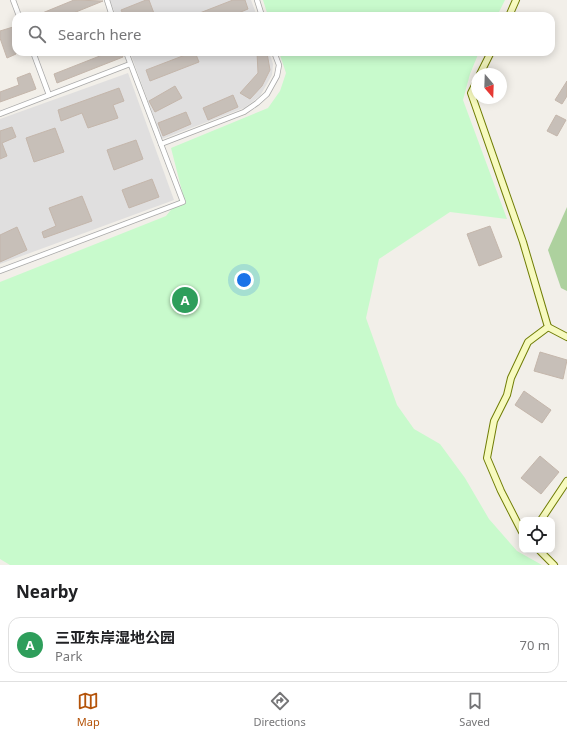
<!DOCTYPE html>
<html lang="en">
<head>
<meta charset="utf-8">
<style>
  body { margin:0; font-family:"Noto Sans","Noto Sans SC",sans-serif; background:#f6f6f6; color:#202124 }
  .controls { position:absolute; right:12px; bottom:12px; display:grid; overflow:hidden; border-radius:8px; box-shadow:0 2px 10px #0003 }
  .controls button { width:36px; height:36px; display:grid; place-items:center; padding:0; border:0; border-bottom:1px solid #e0e0e0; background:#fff; color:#202124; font:20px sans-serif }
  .compass { position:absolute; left:471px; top:68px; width:36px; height:36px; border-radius:50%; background:#fff; box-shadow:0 2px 10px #0003; rotate:161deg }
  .you { position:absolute; left:244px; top:280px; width:14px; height:14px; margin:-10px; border:3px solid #fff; border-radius:50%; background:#1a73e8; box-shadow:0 0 0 6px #1a73e833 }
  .badge { display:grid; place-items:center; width:26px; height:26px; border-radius:50%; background:#b45309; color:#fff; font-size:13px; font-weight:700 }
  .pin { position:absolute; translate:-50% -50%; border:2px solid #fff; box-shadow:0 1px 4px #0006 }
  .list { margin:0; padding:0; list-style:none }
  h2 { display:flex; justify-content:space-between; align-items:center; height:52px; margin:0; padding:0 16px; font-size:17px }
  h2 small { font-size:13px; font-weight:400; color:#757577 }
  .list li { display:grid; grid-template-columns:26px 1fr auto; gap:12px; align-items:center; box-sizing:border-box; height:56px; margin:0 8px 8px; padding:0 8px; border:1px solid #e0e0e0; border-radius:12px }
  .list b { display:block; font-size:15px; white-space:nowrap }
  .list p { margin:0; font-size:13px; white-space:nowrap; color:#757577 }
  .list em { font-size:13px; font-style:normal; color:#757577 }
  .icon { flex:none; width:22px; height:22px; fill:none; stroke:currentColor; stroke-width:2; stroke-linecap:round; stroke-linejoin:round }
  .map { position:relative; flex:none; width:567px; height:565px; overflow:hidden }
  .search { position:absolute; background:#fff; box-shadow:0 2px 10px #0003; left:12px; right:12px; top:12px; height:44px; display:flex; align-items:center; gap:10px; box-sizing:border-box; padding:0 14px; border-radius:12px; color:#757577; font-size:15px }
  .sheet { height:116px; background:#fff }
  nav { display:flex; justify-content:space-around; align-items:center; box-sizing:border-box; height:56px; border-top:1px solid #e0e0e0; background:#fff; font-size:11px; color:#757577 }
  nav a { display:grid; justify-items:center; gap:2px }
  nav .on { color:#b45309 }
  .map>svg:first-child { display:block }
  .residential { fill:#e0dfdf }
  .forest { fill:#add19e }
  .park { fill:#c8facc }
  .building { fill:#c7bfb8; stroke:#c4b6ab }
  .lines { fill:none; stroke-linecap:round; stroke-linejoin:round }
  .street-casing { stroke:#a9a9a9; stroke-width:6 }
  .secondary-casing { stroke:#707d05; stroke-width:8 }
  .street { stroke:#fff; stroke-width:4.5 }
  .secondary { stroke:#f7fabf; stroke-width:6 }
</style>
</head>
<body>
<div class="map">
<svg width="567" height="565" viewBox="0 0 567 565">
  <rect width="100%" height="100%" fill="#f2efe9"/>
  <g class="residential">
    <polygon points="110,0 251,0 257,16 116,16"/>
    <polygon points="130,52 269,52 273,64 272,75 260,96 244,108 162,139"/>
    <polygon points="128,73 174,200 0,264 0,119"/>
  </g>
  <polygon class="forest" points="567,207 567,291 561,288 548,250"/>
  <g class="park">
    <polygon points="263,0 505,0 497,16 268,16"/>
    <polygon points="279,52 479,52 470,74 463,100 507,219 450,212 379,259 366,318 397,405 414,429 440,444 465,478 489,519 517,551 542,565 10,565 0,559 0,282 166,216 183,195 171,148 268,108 280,91 286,73"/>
  </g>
  <g class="building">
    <polygon points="74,0 103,1 66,16 35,16"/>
    <polygon points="146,0 149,0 155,16 124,16 121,10"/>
    <polygon points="233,0 245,0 248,9 231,16 192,16"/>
    <polygon points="13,27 16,37 16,54 7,58 0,38 0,31"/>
    <polygon points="110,52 121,52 123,57 57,83 54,74"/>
    <polygon points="193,52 195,52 199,62 150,81 146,70"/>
    <polygon points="257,52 267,53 270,70 262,86 250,99 240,93 258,73"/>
    <polygon points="30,73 36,89 0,102 0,92 19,85 17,78"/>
    <polygon points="567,81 567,96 562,104 555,100"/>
    <polygon points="175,86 182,98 155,112 149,101"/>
    <polygon points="119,88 124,101 113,105 118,118 88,128 82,113 61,121 58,110"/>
    <polygon points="233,95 238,107 208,120 203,108"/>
    <polygon points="186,112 191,124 163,136 158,123"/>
    <polygon points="556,115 566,120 557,136 547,131"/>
    <polygon points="12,127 16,137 2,143 7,156 0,159 0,131"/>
    <polygon points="55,128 64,152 34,162 26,138"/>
    <polygon points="136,140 143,159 114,170 107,150"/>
    <polygon points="152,179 159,197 129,208 122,190"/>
    <polygon points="82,196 92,221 44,238 42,232 56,226 49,208"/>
    <polygon points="490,226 502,257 479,266 467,234"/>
    <polygon points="17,227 27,250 0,262 0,235"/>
    <polygon points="540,352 567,360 563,379 534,371"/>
    <polygon points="524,391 551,410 542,423 515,405"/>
    <polygon points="540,456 559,472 541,494 521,478"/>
  </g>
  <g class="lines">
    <defs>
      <g id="street">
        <polyline points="13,0 19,16"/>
        <polyline points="107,0 112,16"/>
        <polyline points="257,0 262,16"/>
        <polyline points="33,52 49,95"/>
        <polyline points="0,114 130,64"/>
        <polyline points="161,144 244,112 257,103 267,94 277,76 279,65 274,52"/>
        <polyline points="0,271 183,202 126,52"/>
      </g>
      <g id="secondary">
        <polyline points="509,16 516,0"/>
        <polyline points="480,74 491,52"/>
        <polyline points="477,81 471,93 523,242 548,327 528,342 511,378 507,395 494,421 487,458 501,491 522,532"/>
        <polyline points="548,327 567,337"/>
        <polyline points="541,520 567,481"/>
        <polyline points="539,550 554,565"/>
      </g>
    </defs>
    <use href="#street" class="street-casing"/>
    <use href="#secondary" class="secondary-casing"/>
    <use href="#street" class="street"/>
    <use href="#secondary" class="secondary"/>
  </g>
</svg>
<div class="controls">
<button><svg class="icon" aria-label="locate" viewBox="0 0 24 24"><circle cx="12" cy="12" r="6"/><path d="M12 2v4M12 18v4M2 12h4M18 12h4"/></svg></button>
</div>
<svg class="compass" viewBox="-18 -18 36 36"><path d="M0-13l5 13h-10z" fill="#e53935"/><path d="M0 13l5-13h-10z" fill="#757577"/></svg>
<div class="you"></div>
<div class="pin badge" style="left:185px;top:300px;background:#2e9e5b">A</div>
<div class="search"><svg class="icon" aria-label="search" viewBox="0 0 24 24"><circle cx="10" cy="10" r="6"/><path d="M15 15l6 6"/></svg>Search here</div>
</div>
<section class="sheet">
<h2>Nearby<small></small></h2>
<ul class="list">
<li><span class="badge" style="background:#2e9e5b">A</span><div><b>三亚东岸湿地公园</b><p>Park</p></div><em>70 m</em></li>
</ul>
</section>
<nav>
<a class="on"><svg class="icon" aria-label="map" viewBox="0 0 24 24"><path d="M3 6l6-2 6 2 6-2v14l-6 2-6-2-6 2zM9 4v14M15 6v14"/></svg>Map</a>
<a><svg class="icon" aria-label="directions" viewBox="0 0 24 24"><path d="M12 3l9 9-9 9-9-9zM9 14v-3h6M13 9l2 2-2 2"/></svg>Directions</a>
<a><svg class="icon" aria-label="saved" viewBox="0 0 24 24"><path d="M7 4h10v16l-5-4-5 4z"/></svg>Saved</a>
</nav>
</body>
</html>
